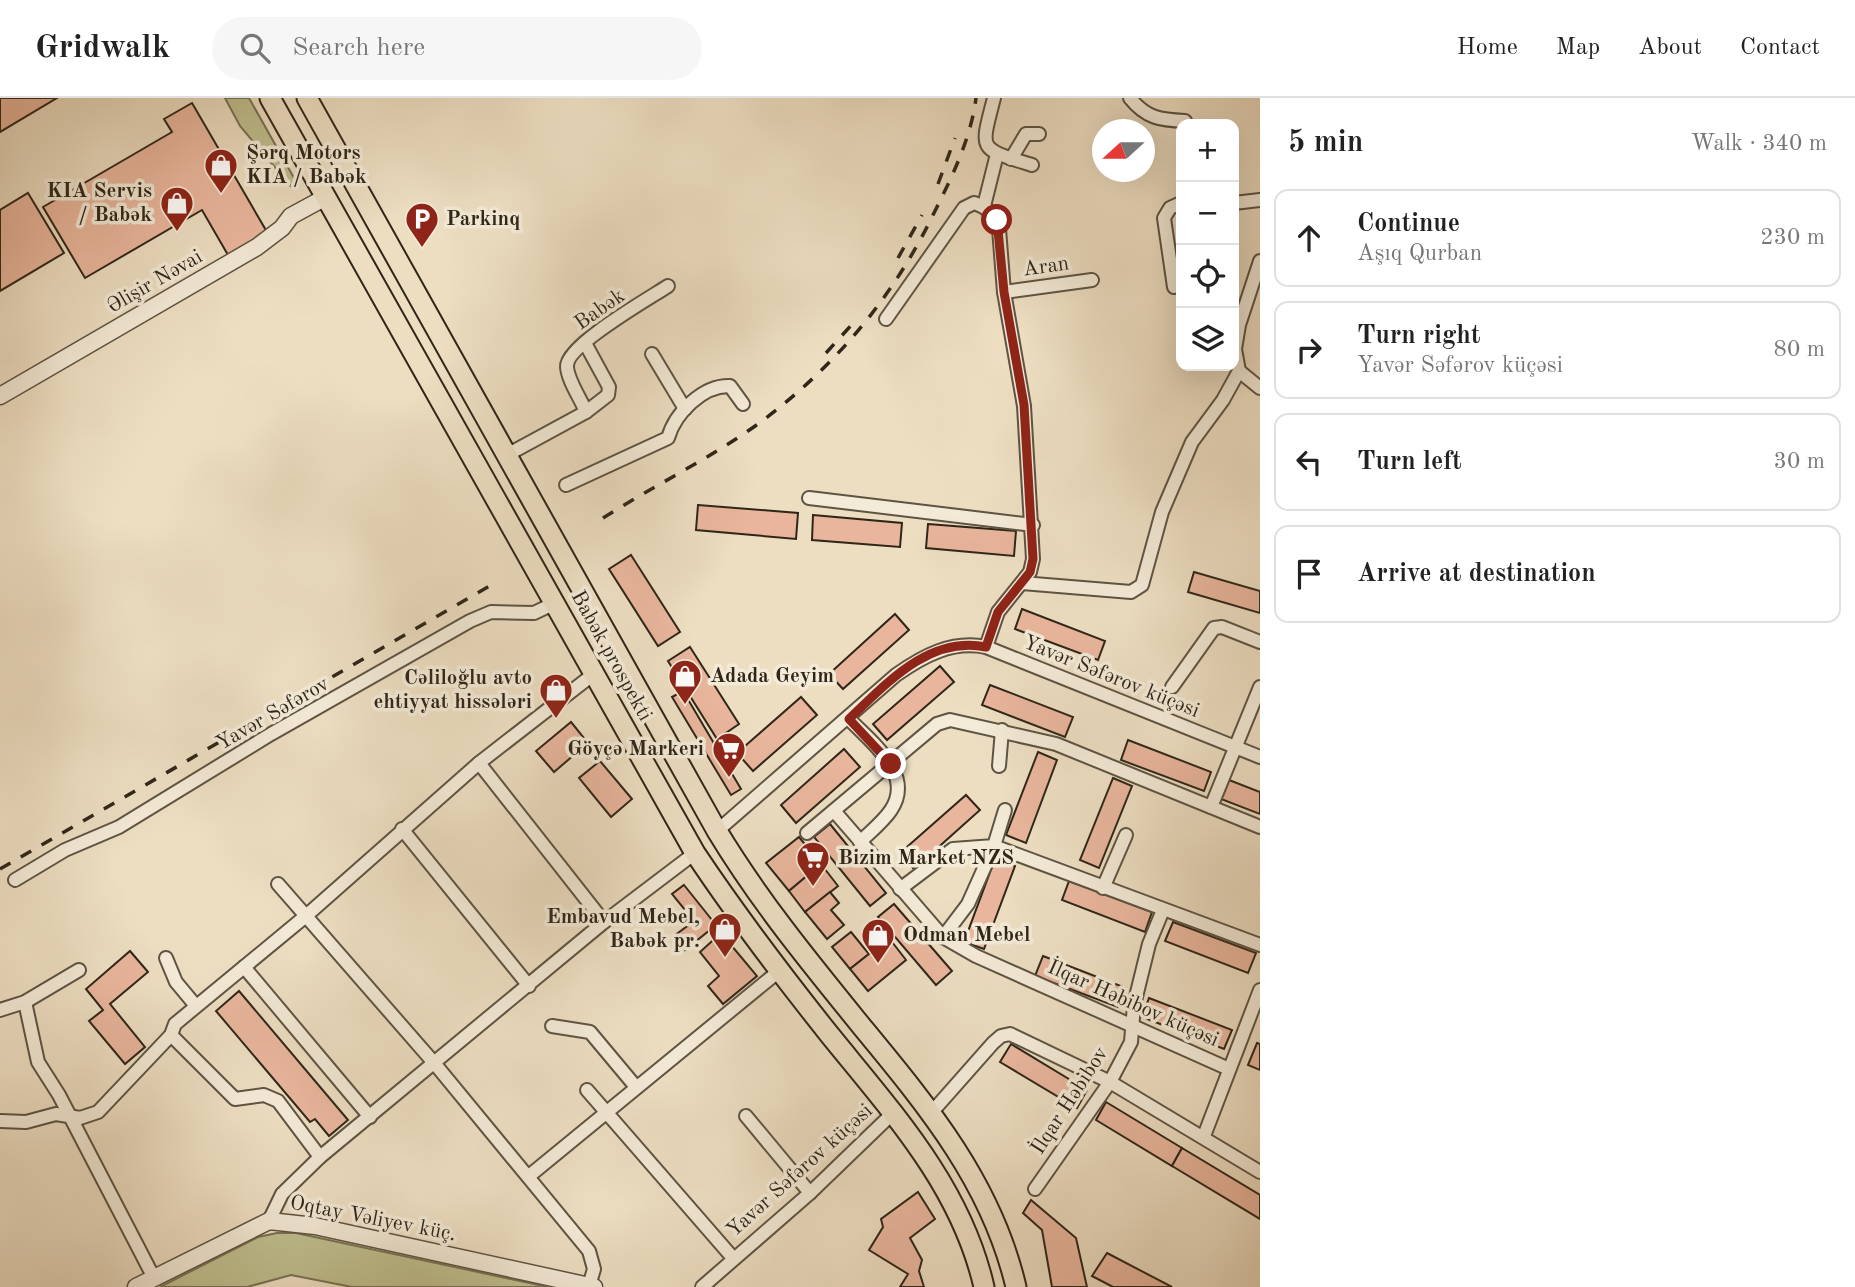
<!DOCTYPE html>
<html lang="en">
<head>
<meta charset="utf-8">
<style>
  body { margin:0; font-family:"Old Standard TT",serif; background:#f6f6f6; color:#222 }
  .controls { position:absolute; right:21px; top:21px; display:grid; overflow:hidden; border-radius:14px; box-shadow:0 7px 28px #0002 }
  .controls button { width:63px; height:63px; display:grid; place-items:center; padding:0; border:0; border-bottom:2px solid #e0e0e0; background:#fff; color:#222; font:35px sans-serif }
  .compass { position:absolute; left:1092px; top:21px; width:63px; height:63px; border-radius:50%; background:#fff; box-shadow:0 7px 28px #0002; rotate:249deg }
  .stop { position:absolute; width:21px; height:21px; margin:-16px; border:5px solid #8f2418; border-radius:50%; background:#fff }
  .stop.end { background:#8f2418; border-color:#fff; box-shadow:0 2px 7px #0008 }
  .list { margin:0; padding:0; list-style:none }
  h2 { display:flex; justify-content:space-between; align-items:center; height:91px; margin:0; padding:0 28px; font-size:30px }
  h2 small { font-size:23px; font-weight:400; color:#767676 }
  .list li { display:grid; grid-template-columns:46px 1fr auto; gap:21px; align-items:center; box-sizing:border-box; height:98px; margin:0 14px 14px; padding:0 14px; border:2px solid #e0e0e0; border-radius:14px }
  .list b { display:block; font-size:26px; white-space:nowrap }
  .list p { margin:0; font-size:23px; white-space:nowrap; color:#767676 }
  .list em { font-size:23px; font-style:normal; color:#767676 }
  .icon { flex:none; width:38px; height:38px; fill:none; stroke:currentColor; stroke-width:2; stroke-linecap:round; stroke-linejoin:round }
  .map { position:relative; flex:none; width:1260px; height:1189px; overflow:hidden }
  header { display:flex; align-items:center; gap:42px; box-sizing:border-box; height:98px; padding:0 35px; background:#fff; border-bottom:2px solid #e0e0e0 }
  header strong { font-size:33px }
  nav { display:flex; gap:38px; margin-inline-start:auto; font-size:24px }
  .search { width:490px; height:63px; background:#f6f6f6; display:flex; align-items:center; gap:18px; box-sizing:border-box; padding:0 24px; border-radius:38px; color:#767676; font-size:26px }
  main { display:flex }
  aside { flex:1; background:#fff }
  .map>svg:first-child { display:block }
  .green { fill:#bfbf8f; stroke:#777254; stroke-width:2 }
  .building { fill:#e9b69d; stroke:#2f2619; stroke-width:2 }
  .lines { fill:none; stroke-linecap:round; stroke-linejoin:round }
  .minor-casing { stroke:#5e5443; stroke-width:16 }
  .tertiary-casing { stroke:#5e5443; stroke-width:19 }
  .primary-casing { stroke:#2f2619; stroke-width:23 }
  .minor { stroke:#f3ead7; stroke-width:12 }
  .tertiary { stroke:#f3ead7; stroke-width:16 }
  .primary { stroke:#eddec2; stroke-width:19 }
  .rail { stroke:#2f2619; stroke-width:3.5; stroke-dasharray:12 12; stroke-linecap:butt }
  .route { stroke:#8f2418; stroke-width:9 }
  .labels { text-anchor:middle; dominant-baseline:central; stroke-width:7; stroke-linejoin:round; paint-order:stroke }
  .poi-label { font-size:21px; font-weight:bold; fill:#2f2619; stroke:#f3ead7; text-anchor:start }
  .street-label { font-size:21px; fill:#2f2619; stroke:#f3ead7 }
</style>
</head>
<body>
<header>
<strong>Gridwalk</strong>
<div class="search"><svg class="icon" aria-label="search" viewBox="0 0 24 24"><circle cx="10" cy="10" r="6"/><path d="M15 15l6 6"/></svg>Search here</div>
<nav><a>Home</a><a>Map</a><a>About</a><a>Contact</a></nav>
</header>
<main>
<div class="map">
<svg width="1260" height="1189" viewBox="0 0 1260 1189">
  <rect width="100%" height="100%" fill="#eddec2"/>
  <filter id="stains"><feTurbulence type="fractalNoise" baseFrequency=".00286" numOctaves="4"/><feColorMatrix values="0 0 0 0 .2 0 0 0 0 .09 0 0 0 0 .02 0 0 0 .5 -.17"/></filter>
  <radialGradient id="worn" r=".72"><stop offset=".6" stop-color="#630" stop-opacity="0"/><stop offset="1" stop-color="#630" stop-opacity=".3"/></radialGradient>
  <g class="green">
    <polygon points="225,0 249,0 298,87 293,91 240,28"/>
    <polygon points="277,1135 296,1135 548,1189 352,1189 291,1177 247,1189 160,1189 258,1139"/>
  </g>
  <g class="building">
    <polygon points="0,0 57,0 0,34"/>
    <polygon points="192,5 267,134 228,157 202,112 85,180 43,109 172,34 164,21"/>
    <polygon points="28,95 64,155 0,193 0,112"/>
    <polygon points="698,407 798,415 796,441 696,432"/>
    <polygon points="813,417 902,425 900,449 812,442"/>
    <polygon points="928,426 1016,433 1014,458 926,450"/>
    <polygon points="631,457 680,534 658,548 609,471"/>
    <polygon points="1194,474 1260,493 1260,515 1188,494"/>
    <polygon points="1022,511 1105,543 1098,562 1015,531"/>
    <polygon points="895,516 909,532 843,591 829,576"/>
    <polygon points="690,549 739,626 717,641 668,563"/>
    <polygon points="940,568 954,584 887,642 873,626"/>
    <polygon points="990,587 1073,619 1065,639 982,607"/>
    <polygon points="683,593 741,691 731,697 672,599"/>
    <polygon points="801,599 817,617 753,673 737,655"/>
    <polygon points="571,624 588,645 554,674 536,653"/>
    <polygon points="1128,642 1211,674 1204,693 1121,662"/>
    <polygon points="844,651 860,669 796,725 781,707"/>
    <polygon points="1038,654 1057,662 1026,745 1006,737"/>
    <polygon points="600,663 632,701 611,719 579,680"/>
    <polygon points="1113,680 1132,688 1099,770 1080,762"/>
    <polygon points="1229,682 1260,694 1260,716 1221,701"/>
    <polygon points="966,697 980,712 914,771 900,755"/>
    <polygon points="830,726 886,795 870,808 814,739"/>
    <polygon points="799,739 821,766 789,793 766,765"/>
    <polygon points="995,761 1015,768 984,851 964,844"/>
    <polygon points="821,766 838,788 805,814 789,793"/>
    <polygon points="1069,783 1152,814 1145,834 1062,802"/>
    <polygon points="684,787 716,827 685,852 674,838 694,823 672,796"/>
    <polygon points="830,794 839,805 831,812 844,827 827,841 805,814"/>
    <polygon points="894,806 952,873 936,887 878,819"/>
    <polygon points="1173,824 1256,855 1248,875 1165,843"/>
    <polygon points="851,834 869,856 850,871 832,849"/>
    <polygon points="721,835 757,878 723,906 708,888 719,878 700,854"/>
    <polygon points="889,840 906,862 868,893 850,871"/>
    <polygon points="130,853 148,874 110,906 145,949 125,966 89,923 103,912 86,891"/>
    <polygon points="1043,858 1126,890 1118,909 1035,878"/>
    <polygon points="239,893 348,1022 329,1038 315,1021 310,1024 216,913"/>
    <polygon points="1149,900 1232,932 1224,951 1142,919"/>
    <polygon points="1257,945 1260,946 1260,972 1248,967"/>
    <polygon points="1011,946 1087,992 1077,1010 1000,964"/>
    <polygon points="1106,1004 1182,1050 1172,1068 1096,1022"/>
    <polygon points="1182,1050 1260,1097 1260,1121 1172,1068"/>
    <polygon points="918,1094 935,1121 910,1140 922,1162 919,1173 924,1189 900,1189 908,1176 869,1152 883,1129 881,1121"/>
    <polygon points="1031,1102 1076,1140 1087,1189 1052,1189 1042,1132 1023,1115"/>
    <polygon points="1107,1155 1172,1189 1113,1189 1092,1178"/>
  </g>
  <g class="lines">
    <defs>
      <g id="minor">
        <path d="M 994,0 C 980,54 978,50 1032,67"/>
        <path d="M 1130,0 C 1146,20 1160,22 1185,23"/>
        <polyline points="1011,61 1026,36 1039,36"/>
        <polyline points="1234,105 1260,102"/>
        <polyline points="984,108 997,56"/>
        <polyline points="1174,189 1164,120 1170,110 1181,105"/>
        <polyline points="1004,194 1092,182"/>
        <path d="M 886,221 L 964,110 L 974,105 C 987,109 996,118 999,131 L 1004,194 L 1024,308 L 1033,461 L 1030,474 L 998,514 L 986,549"/>
        <polyline points="652,256 685,311"/>
        <polyline points="1239,273 1260,290"/>
        <path d="M 586,314 C 581,301 568,283 567,269 C 565,248 650,200 668,188"/>
        <polyline points="505,358 586,314 608,297 609,289 585,245"/>
        <path d="M 566,387 L 668,340 C 675,315 703,287 730,288 L 743,306"/>
        <polyline points="809,400 1033,427"/>
        <polyline points="1022,485 1131,494 1142,487 1162,414 1192,344 1223,302 1239,273 1235,251 1239,227 1260,163"/>
        <polyline points="1172,589 1214,530 1222,529 1260,544"/>
        <path d="M 849,621 C 871,644 915,676 891,712 C 883,724 870,734 860,744"/>
        <polyline points="479,665 604,824"/>
        <polyline points="999,668 1002,632"/>
        <polyline points="1211,709 1260,589"/>
        <polyline points="835,714 943,839 976,858 1229,971"/>
        <polyline points="402,731 529,888"/>
        <path d="M 717,733 L 896,577 C 923,558 952,542 986,549 L 1260,659"/>
        <polyline points="807,735 937,626 950,622 1056,646 1260,729"/>
        <polyline points="15,782 65,752 119,729 271,636 470,523 491,514 534,515 555,505"/>
        <polyline points="278,786 435,966 589,1153 594,1171 589,1188"/>
        <polyline points="1103,790 1126,737"/>
        <polyline points="900,791 953,751 994,748 1005,712"/>
        <polyline points="943,839 968,806 994,748 1260,847"/>
        <polyline points="166,860 176,884 196,908"/>
        <polyline points="244,869 370,1019"/>
        <polyline points="25,904 38,964 59,997 154,1180"/>
        <polyline points="0,912 25,904 79,872"/>
        <polyline points="552,928 590,934 636,989"/>
        <polyline points="171,937 235,1001 264,997 278,1003 320,1059"/>
        <polyline points="587,992 733,1160"/>
        <polyline points="932,1014 993,945 1001,938 1010,936 1110,984 1260,1074"/>
        <polyline points="746,1018 810,1095"/>
        <polyline points="0,1023 26,1024 56,1016 80,1020 98,1014 171,937 175,926 307,817 479,665 595,575"/>
        <polyline points="1204,1038 1260,892"/>
        <polyline points="529,1078 779,873"/>
        <polyline points="1035,1091 1110,984 1131,944 1134,907 1149,846 1163,812"/>
        <polyline points="269,1123 282,1096 320,1059 604,824 695,755"/>
        <polyline points="702,1189 810,1095 893,1015"/>
      </g>
      <g id="tertiary">
        <polyline points="0,298 257,149 282,130 291,118 326,99"/>
        <polyline points="136,1189 269,1123 315,1128 594,1189"/>
      </g>
      <g id="primary">
        <path d="M 270,0 L 695,755 C 737,818 782,877 829,936 C 892,1014 961,1088 984,1189"/>
        <path d="M 307,0 L 717,733 C 760,804 811,866 863,930 C 929,1010 992,1086 1016,1189"/>
      </g>
    </defs>
    <use href="#minor" class="minor-casing"/>
    <use href="#tertiary" class="tertiary-casing"/>
    <use href="#primary" class="primary-casing"/>
    <use href="#minor" class="minor"/>
    <use href="#tertiary" class="tertiary"/>
    <use href="#primary" class="primary"/>
    <g class="rail">
      <polyline points="938,86 955,40"/>
      <polyline points="898,160 922,117"/>
      <polyline points="826,255 855,223"/>
      <path d="M 603,420 C 652,389 712,359 758,326 C 834,270 893,200 934,115 C 952,79 971,40 976,0"/>
      <polyline points="0,771 498,483"/>
    </g>
  </g>
  <g class="lines">
    <path class="route" d="M 891,666 L 849,621 C 886,586 929,537 986,549 L 998,514 L 1030,474 L 1033,461 L 1024,307 L 1004,194 L 997,122"/>
  </g>
  <defs>
    <symbol id="shop-pin" viewBox="-11 -11 22 30"><path d="M0 17L-7.5 6A9.5 9.5 0 1 1 7.5 6Z" fill="#8f2418" stroke="#f3ead7"/><path d="M-5-2.5h2.3a2.7 3.5 0 0 1 5.4 0H5L5.5 6h-11ZM-1.5-2.5h3a1.5 2.3 0 0 0-3 0Z" fill="#fff"/></symbol>
    <symbol id="parking-pin" viewBox="-11 -11 22 30"><path d="M0 17L-7.5 6A9.5 9.5 0 1 1 7.5 6Z" fill="#8f2418" stroke="#f3ead7"/><path d="M-3.5-5.5H1a3.5 3.5 0 0 1 0 7H-1V5.5H-3.5ZM-1-3.4V-.6H.8a1.4 1.4 0 0 0 0-2.8Z" fill="#fff"/></symbol>
    <symbol id="supermarket-pin" viewBox="-11 -11 22 30"><path d="M0 17L-7.5 6A9.5 9.5 0 1 1 7.5 6Z" fill="#8f2418" stroke="#f3ead7"/><path d="M-6-5.5h2.5l.6 2H6L4.5 2H-2.5L-4.4-4H-6ZM-1.5 3.2a1.3 1.3 0 1 0 .1 0ZM3 3.2a1.3 1.3 0 1 0 .1 0Z" fill="#fff"/></symbol>
  </defs>
  <g fill-rule="evenodd">
    <use href="#shop-pin" x="202" y="48" width="38" height="52"/>
    <use href="#shop-pin" x="158" y="86" width="38" height="52"/>
    <use href="#parking-pin" x="403" y="102" width="38" height="52"/>
    <use href="#shop-pin" x="666" y="559" width="38" height="52"/>
    <use href="#shop-pin" x="537" y="573" width="38" height="52"/>
    <use href="#supermarket-pin" x="710" y="632" width="38" height="52"/>
    <use href="#supermarket-pin" x="794" y="741" width="38" height="52"/>
    <use href="#shop-pin" x="706" y="812" width="38" height="52"/>
    <use href="#shop-pin" x="859" y="818" width="38" height="52"/>
  </g>
  <g class="labels">
    <g class="poi-label">
      <text x="246" y="55">Şərq Motors<tspan x="246" dy="24">KIA / Babək</tspan></text>
      <text x="152" y="93" text-anchor="end">KIA Servis<tspan x="152" dy="24">/ Babək</tspan></text>
      <text x="446" y="121">Parkinq</text>
      <text x="710" y="578">Adada Geyim</text>
      <text x="532" y="580" text-anchor="end">Cəliloğlu avto<tspan x="532" dy="24">ehtiyyat hissələri</tspan></text>
      <text x="704" y="651" text-anchor="end">Göyçə Markeri</text>
      <text x="838" y="760">Bizim Market NZS</text>
      <text x="700" y="819" text-anchor="end">Embavud Mebel,<tspan x="700" dy="24">Babək pr.</tspan></text>
      <text x="903" y="837">Odman Mebel</text>
    </g>
    <g class="street-label">
      <text transform="translate(1046 169) rotate(-8)">Aran</text>
      <text transform="translate(155 184) rotate(-30)">Əlişir Nəvai</text>
      <text transform="translate(600 212) rotate(-35)">Babək</text>
      <text transform="translate(611 558) rotate(61)">Babək prospekti</text>
      <text transform="translate(1111 579) rotate(22)">Yavər Səfərov küçəsi</text>
      <text transform="translate(273 616) rotate(-30)">Yavər Səfərov</text>
      <text transform="translate(1133 906) rotate(24)">İlqar Həbibov küçəsi</text>
      <text transform="translate(1070 1003) rotate(-57)">İlqar Həbibov</text>
      <text transform="translate(800 1073) rotate(-42)">Yavər Səfərov küçəsi</text>
      <text transform="translate(373 1121) rotate(11)">Oqtay Vəliyev küç.</text>
    </g>
  </g>
  <rect width="100%" height="100%" filter="url(#stains)"/>
  <rect width="100%" height="100%" fill="url(#worn)"/>
</svg>
<div class="controls">
<button>+</button>
<button>−</button>
<button><svg class="icon" aria-label="locate" viewBox="0 0 24 24"><circle cx="12" cy="12" r="6"/><path d="M12 2v4M12 18v4M2 12h4M18 12h4"/></svg></button>
<button><svg class="icon" aria-label="layers" viewBox="0 0 24 24"><path d="M12 4l9 5-9 5-9-5zM3 14l9 5 9-5"/></svg></button>
</div>
<svg class="compass" viewBox="-18 -18 36 36"><path d="M0-13l5 13h-10z" fill="#e53935"/><path d="M0 13l5-13h-10z" fill="#767676"/></svg>
<div class="stop" style="left:997px;top:122px"></div>
<div class="stop end" style="left:891px;top:666px"></div>
</div>
<aside>
<h2>5 min<small>Walk · 340 m</small></h2>
<ul class="list">
<li><svg class="icon" aria-label="ahead" viewBox="0 0 24 24"><path d="M12 20V5M6 11l6-6 6 6"/></svg><div><b>Continue</b><p>Aşıq Qurban</p></div><em>230 m</em></li>
<li><svg class="icon" aria-label="right" viewBox="0 0 24 24"><path d="M7 20v-9h11M14 6l5 5-5 5"/></svg><div><b>Turn right</b><p>Yavər Səfərov küçəsi</p></div><em>80 m</em></li>
<li><svg class="icon" aria-label="left" viewBox="0 0 24 24"><path d="M17 20v-9H6M10 6l-5 5 5 5"/></svg><div><b>Turn left</b></div><em>30 m</em></li>
<li><svg class="icon" aria-label="arrive" viewBox="0 0 24 24"><path d="M6 21V4h12l-3 4 3 4H6"/></svg><div><b>Arrive at destination</b></div></li>
</ul>
</aside>
</main>
</body>
</html>
